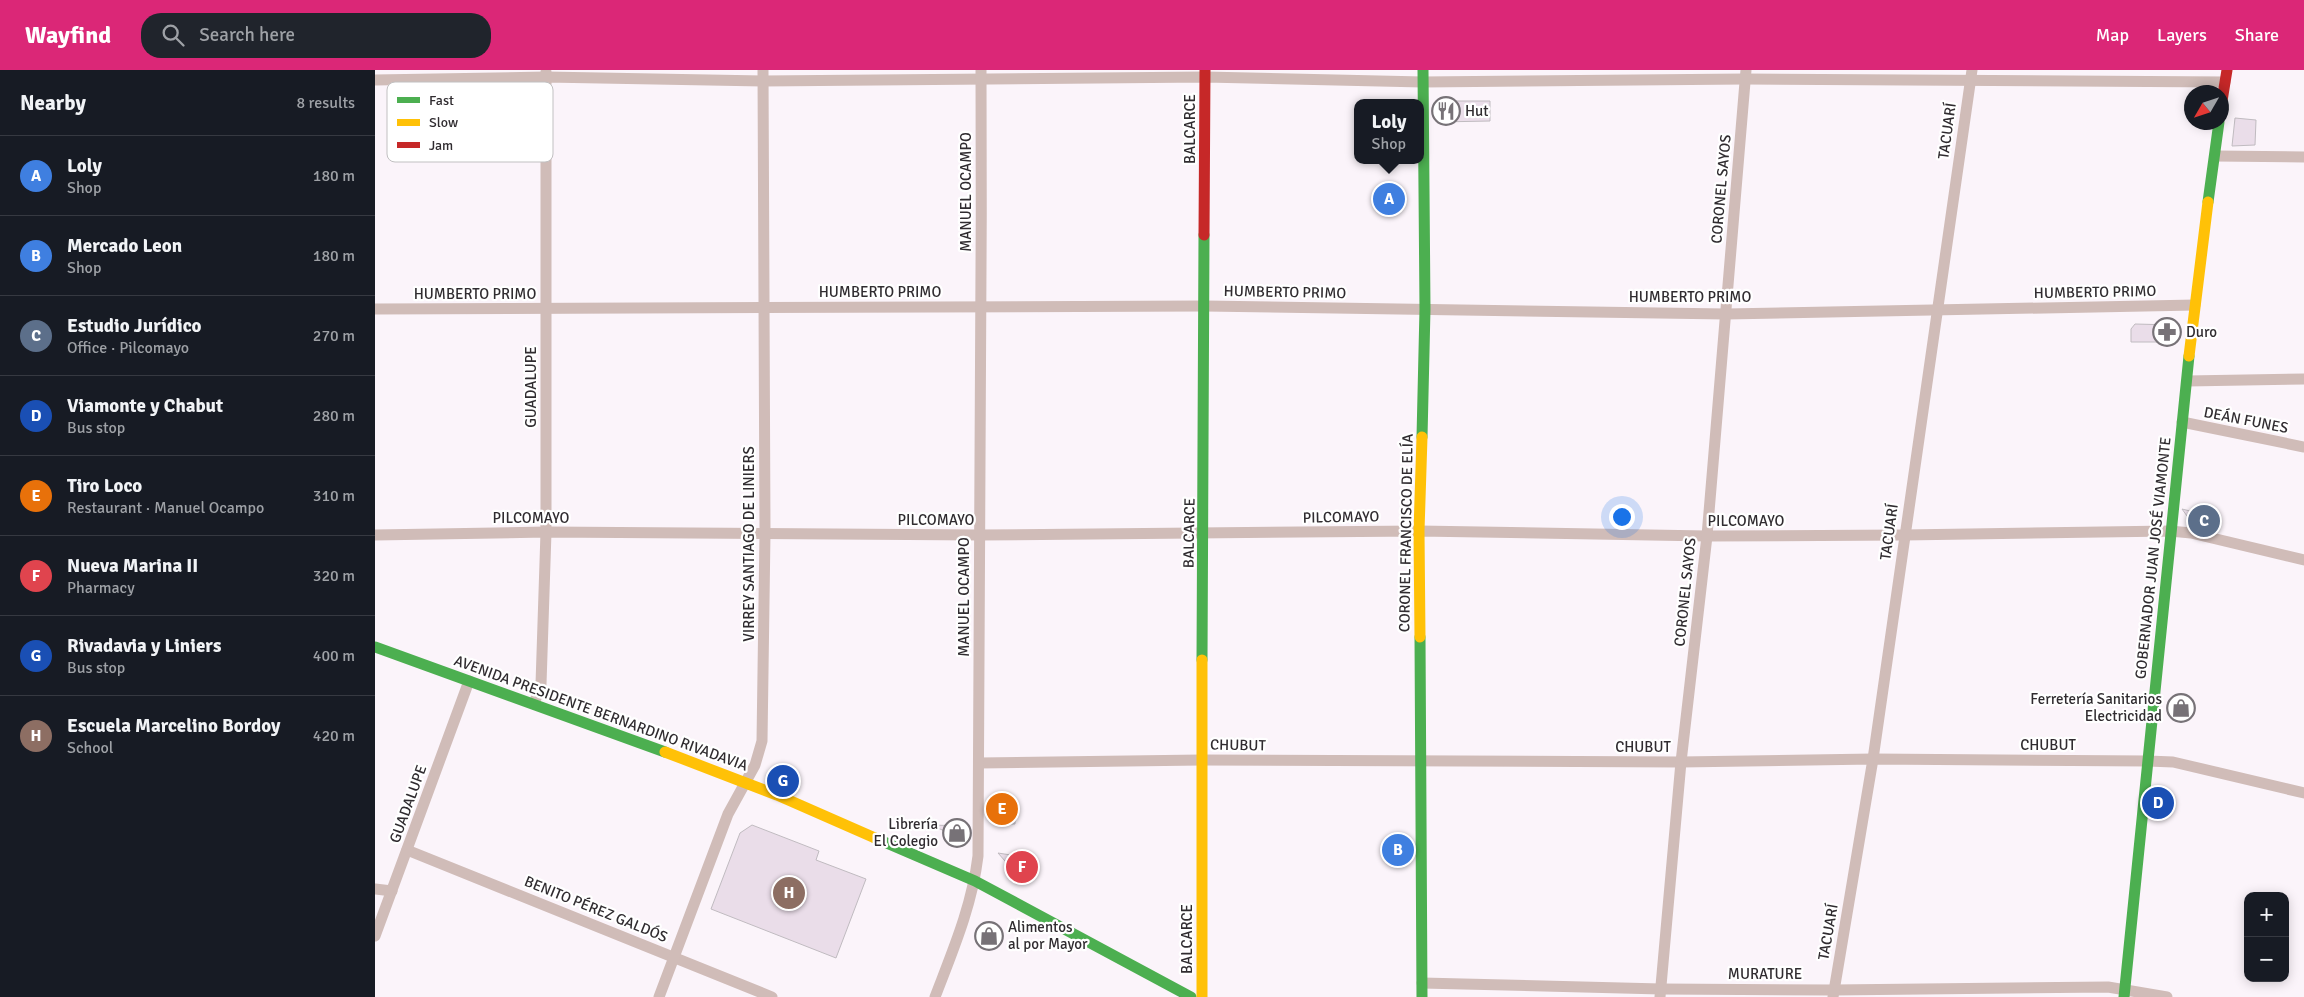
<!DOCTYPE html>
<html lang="en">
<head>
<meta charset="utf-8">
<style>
  body { margin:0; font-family:Signika,sans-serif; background:#20242c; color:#f1f3f6 }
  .controls { position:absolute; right:15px; bottom:15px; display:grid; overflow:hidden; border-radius:10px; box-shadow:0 2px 12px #0003 }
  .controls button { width:45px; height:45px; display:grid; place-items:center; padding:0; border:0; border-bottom:1px solid #363941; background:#171b24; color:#f1f3f6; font:25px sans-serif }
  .compass { position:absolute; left:1809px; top:15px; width:45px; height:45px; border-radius:50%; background:#171b24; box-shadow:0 2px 12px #0003; rotate:231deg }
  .you { position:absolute; left:1246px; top:446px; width:18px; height:18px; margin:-12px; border:4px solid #fff; border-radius:50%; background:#1a73e8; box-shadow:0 0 0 8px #1a73e833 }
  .badge { display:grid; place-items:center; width:32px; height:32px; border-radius:50%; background:#db2777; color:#fff; font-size:16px; font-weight:700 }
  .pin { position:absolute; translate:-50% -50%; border:2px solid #fff; box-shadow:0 1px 5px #0006 }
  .popup { position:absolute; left:979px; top:29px; width:70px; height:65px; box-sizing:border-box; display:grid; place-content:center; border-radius:10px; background:#171b24; filter:drop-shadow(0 1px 4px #0005); font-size:16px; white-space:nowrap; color:#9ea1a6 }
  .popup b { font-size:19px; color:#f1f3f6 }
  .popup::after { content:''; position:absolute; left:50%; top:100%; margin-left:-10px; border:10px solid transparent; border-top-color:#171b24 }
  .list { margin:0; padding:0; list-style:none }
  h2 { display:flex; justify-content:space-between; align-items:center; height:65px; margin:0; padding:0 20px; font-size:21px }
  h2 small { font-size:16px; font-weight:400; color:#9ea1a6 }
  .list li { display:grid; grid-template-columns:32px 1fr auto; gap:15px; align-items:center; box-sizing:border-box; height:80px; padding:0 20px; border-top:1px solid #363941 }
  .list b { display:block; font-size:19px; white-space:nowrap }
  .list p { margin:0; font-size:16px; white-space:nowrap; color:#9ea1a6 }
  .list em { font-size:16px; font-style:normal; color:#9ea1a6 }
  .icon { flex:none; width:28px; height:28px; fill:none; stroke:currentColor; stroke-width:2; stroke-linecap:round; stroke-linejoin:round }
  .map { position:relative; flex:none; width:1929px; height:927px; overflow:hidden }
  header { display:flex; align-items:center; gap:30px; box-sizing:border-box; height:70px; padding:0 25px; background:#db2777; color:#fff }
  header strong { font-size:24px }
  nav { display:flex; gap:28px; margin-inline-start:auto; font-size:18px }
  .search { width:350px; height:45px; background:#20242c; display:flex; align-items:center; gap:12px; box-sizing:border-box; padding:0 18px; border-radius:20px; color:#9ea1a6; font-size:19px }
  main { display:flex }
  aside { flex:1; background:#171b24 }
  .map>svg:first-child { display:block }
  .building { fill:#eadde9; stroke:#c0bbc0 }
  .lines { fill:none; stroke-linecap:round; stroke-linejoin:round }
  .street { stroke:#d0bcb8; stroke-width:11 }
  .fast { stroke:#4caf50; stroke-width:11 }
  .slow { stroke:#ffc107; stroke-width:11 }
  .jam { stroke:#c62828; stroke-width:11 }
  .labels { text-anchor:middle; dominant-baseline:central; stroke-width:4.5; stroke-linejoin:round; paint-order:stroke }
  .poi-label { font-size:15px; fill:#302c30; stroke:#fff; text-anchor:start }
  .street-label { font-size:15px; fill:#302c30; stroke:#fff }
  .key { fill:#fff; stroke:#c1c0c1; stroke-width:1 }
  .key-label { font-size:14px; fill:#302c30 }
</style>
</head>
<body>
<header>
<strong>Wayfind</strong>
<div class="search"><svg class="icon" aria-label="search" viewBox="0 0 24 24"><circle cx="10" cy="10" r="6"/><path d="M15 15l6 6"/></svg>Search here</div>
<nav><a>Map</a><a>Layers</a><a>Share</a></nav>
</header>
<main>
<aside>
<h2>Nearby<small>8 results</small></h2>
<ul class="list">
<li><span class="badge" style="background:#3f7fe0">A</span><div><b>Loly</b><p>Shop</p></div><em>180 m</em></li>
<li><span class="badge" style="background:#3f7fe0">B</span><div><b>Mercado Leon</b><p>Shop</p></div><em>180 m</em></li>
<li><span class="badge" style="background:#5c6f8a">C</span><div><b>Estudio Jurídico</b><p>Office · Pilcomayo</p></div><em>270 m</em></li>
<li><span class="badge" style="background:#1a4fb4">D</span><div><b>Viamonte y Chabut</b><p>Bus stop</p></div><em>280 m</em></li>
<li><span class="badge" style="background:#e8710a">E</span><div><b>Tiro Loco</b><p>Restaurant · Manuel Ocampo</p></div><em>310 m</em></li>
<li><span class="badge" style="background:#e0444e">F</span><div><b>Nueva Marina II</b><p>Pharmacy</p></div><em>320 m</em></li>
<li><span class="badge" style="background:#1a4fb4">G</span><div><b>Rivadavia y Liniers</b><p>Bus stop</p></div><em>400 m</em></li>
<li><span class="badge" style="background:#8d6e63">H</span><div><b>Escuela Marcelino Bordoy</b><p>School</p></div><em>420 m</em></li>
</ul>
</aside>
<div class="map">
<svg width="1929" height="927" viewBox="0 0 1929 927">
  <rect width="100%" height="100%" fill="#fbf4fa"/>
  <g class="building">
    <polygon points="1071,31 1115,31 1115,51 1063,52 1063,42"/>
    <polygon points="1860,48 1881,50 1880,75 1857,76"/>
    <rect x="1000" y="123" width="28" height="12"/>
    <polygon points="1760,254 1799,255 1803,262 1803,272 1756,272 1756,259"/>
    <polygon points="1807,439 1843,448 1840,460 1817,453"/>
    <polygon points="620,735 640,735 640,754 621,754"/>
    <polygon points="377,755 444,781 441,790 491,809 461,888 336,839 365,763"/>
    <polygon points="556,755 590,756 590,770"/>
    <polygon points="623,783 642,786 660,796 653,808 637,799"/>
  </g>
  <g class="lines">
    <g class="street">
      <polyline points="0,10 171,7 388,11 830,7 1048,12 1370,9 1850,12"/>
      <polyline points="1840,86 1929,87"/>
      <polyline points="0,239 830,236 1351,244 1820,235"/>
      <polyline points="1812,311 1929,309"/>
      <polyline points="1807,352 1929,377"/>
      <polyline points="0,465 171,462 604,465 1044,461 1332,466 1529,465 1795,461 1816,463 1929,490"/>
      <polyline points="159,634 166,614 171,462 171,2"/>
      <polyline points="604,693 826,690 1306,692 1498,689 1773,691 1798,692 1929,723"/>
      <polyline points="32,780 397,927"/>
      <polyline points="0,819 17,821"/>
      <polyline points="0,866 94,611"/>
      <polyline points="1047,913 1286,919 1459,920 1733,917 1792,927"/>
      <polyline points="284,927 353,744 380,695 387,671 390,463 388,0"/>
      <path d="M 560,927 C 578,880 597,836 603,786 C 605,524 607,262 606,0"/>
      <polyline points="1285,927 1306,692 1332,466 1371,0"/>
      <polyline points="1458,927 1498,689 1597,0"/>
    </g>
    <g class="fast">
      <polyline points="1833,132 1844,52"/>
      <polyline points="1047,367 1050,239 1048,0"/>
      <polyline points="1045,567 1047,927"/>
      <polyline points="0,577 290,682"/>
      <polyline points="827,590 829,165"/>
      <polyline points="500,768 600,811 816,927"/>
      <polyline points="1749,927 1814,286"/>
    </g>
    <g class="slow">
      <polyline points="1814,286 1833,132"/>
      <polyline points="1045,567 1044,461 1047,367"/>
      <polyline points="827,590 827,927"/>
      <polyline points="290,682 402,725 500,768"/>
    </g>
    <g class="jam">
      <polyline points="1846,37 1852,0"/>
      <polyline points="829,165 830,0"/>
    </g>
  </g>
  <defs>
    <symbol id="restaurant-ring" viewBox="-11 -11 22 22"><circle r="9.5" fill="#fff" stroke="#777277" stroke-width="1.5"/><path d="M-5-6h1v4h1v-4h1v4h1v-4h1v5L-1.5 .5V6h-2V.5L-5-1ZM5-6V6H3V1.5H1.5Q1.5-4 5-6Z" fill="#777277"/></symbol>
    <symbol id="pharmacy-ring" viewBox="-11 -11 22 22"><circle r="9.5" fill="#fff" stroke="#777277" stroke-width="1.5"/><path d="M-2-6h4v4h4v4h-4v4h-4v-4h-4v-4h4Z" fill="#777277"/></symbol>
    <symbol id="shop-ring" viewBox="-11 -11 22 22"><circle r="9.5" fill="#fff" stroke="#777277" stroke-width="1.5"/><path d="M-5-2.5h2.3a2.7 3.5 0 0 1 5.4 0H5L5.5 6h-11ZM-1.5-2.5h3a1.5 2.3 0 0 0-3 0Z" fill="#777277"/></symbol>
  </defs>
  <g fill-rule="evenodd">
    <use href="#restaurant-ring" x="1055" y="25" width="32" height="32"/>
    <use href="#pharmacy-ring" x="1776" y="246" width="32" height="32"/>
    <use href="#shop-ring" x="1790" y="622" width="32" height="32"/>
    <use href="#shop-ring" x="566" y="747" width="32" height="32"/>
    <use href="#shop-ring" x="598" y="850" width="32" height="32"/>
  </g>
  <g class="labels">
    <g class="poi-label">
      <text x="1090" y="41">Hut</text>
      <text x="1811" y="262">Duro</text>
      <text x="1787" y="629" text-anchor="end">Ferretería Sanitarios<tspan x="1787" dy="17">Electricidad</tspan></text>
      <text x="563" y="754" text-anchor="end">Librería<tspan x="563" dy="17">El Colegio</tspan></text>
      <text x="633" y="857">Alimentos<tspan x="633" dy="17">al por Mayor</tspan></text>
    </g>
    <g class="street-label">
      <text transform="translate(815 59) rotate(-90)">BALCARCE</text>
      <text transform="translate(1572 61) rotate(-82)">TACUARÍ</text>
      <text transform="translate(1346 119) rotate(-85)">CORONEL SAYOS</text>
      <text transform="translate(591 122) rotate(-90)">MANUEL OCAMPO</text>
      <text x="505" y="222">HUMBERTO PRIMO</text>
      <text transform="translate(910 222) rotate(1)">HUMBERTO PRIMO</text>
      <text transform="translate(1720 222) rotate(-1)">HUMBERTO PRIMO</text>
      <text x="100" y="224">HUMBERTO PRIMO</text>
      <text x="1315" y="227">HUMBERTO PRIMO</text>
      <text transform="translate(156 317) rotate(-90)">GUADALUPE</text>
      <text transform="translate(1871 350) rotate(11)">DEÁN FUNES</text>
      <text transform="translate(966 447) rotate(-1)">PILCOMAYO</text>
      <text x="156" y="448">PILCOMAYO</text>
      <text x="561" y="450">PILCOMAYO</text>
      <text x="1371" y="451">PILCOMAYO</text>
      <text transform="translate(1514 462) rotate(-82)">TACUARÍ</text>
      <text transform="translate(814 463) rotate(-89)">BALCARCE</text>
      <text transform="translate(1031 463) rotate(-89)">CORONEL FRANCISCO DE ELÍA</text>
      <text transform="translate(374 474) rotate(-90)">VIRREY SANTIAGO DE LINIERS</text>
      <text transform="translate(1778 488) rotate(-84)">GOBERNADOR JUAN JOSÉ VIAMONTE</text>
      <text transform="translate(1310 522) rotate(-84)">CORONEL SAYOS</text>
      <text transform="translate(589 527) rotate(-90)">MANUEL OCAMPO</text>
      <text transform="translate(226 643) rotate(20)">AVENIDA PRESIDENTE BERNARDINO RIVADAVIA</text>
      <text transform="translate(863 675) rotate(1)">CHUBUT</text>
      <text x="1673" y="675">CHUBUT</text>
      <text x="1268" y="677">CHUBUT</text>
      <text transform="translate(33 734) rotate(-70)">GUADALUPE</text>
      <text transform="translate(221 839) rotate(22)">BENITO PÉREZ GALDÓS</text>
      <text transform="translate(1453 862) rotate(-80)">TACUARÍ</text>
      <text transform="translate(812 869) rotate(-90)">BALCARCE</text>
      <text x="1390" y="904">MURATURE</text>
    </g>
  </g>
  <rect x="12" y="12" width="166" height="80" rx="8" class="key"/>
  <rect x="22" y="27" width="23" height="6" fill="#4caf50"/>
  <rect x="22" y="49" width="23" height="7" fill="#ffc107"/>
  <rect x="22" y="72" width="23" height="6" fill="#c62828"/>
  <g class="key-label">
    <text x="54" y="35">Fast</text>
    <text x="54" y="57">Slow</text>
    <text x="54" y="80">Jam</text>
  </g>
</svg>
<div class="controls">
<button>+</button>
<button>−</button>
</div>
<svg class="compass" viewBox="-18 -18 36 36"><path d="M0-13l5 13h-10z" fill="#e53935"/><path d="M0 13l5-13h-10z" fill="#9ea1a6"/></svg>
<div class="you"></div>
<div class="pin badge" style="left:1014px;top:129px;background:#3f7fe0">A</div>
<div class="popup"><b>Loly</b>Shop</div>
<div class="pin badge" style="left:1023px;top:780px;background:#3f7fe0">B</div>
<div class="pin badge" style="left:1829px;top:451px;background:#5c6f8a">C</div>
<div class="pin badge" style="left:1783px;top:733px;background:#1a4fb4">D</div>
<div class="pin badge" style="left:627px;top:739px;background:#e8710a">E</div>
<div class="pin badge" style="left:647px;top:797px;background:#e0444e">F</div>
<div class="pin badge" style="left:408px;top:711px;background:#1a4fb4">G</div>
<div class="pin badge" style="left:414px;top:823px;background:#8d6e63">H</div>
</div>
</main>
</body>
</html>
